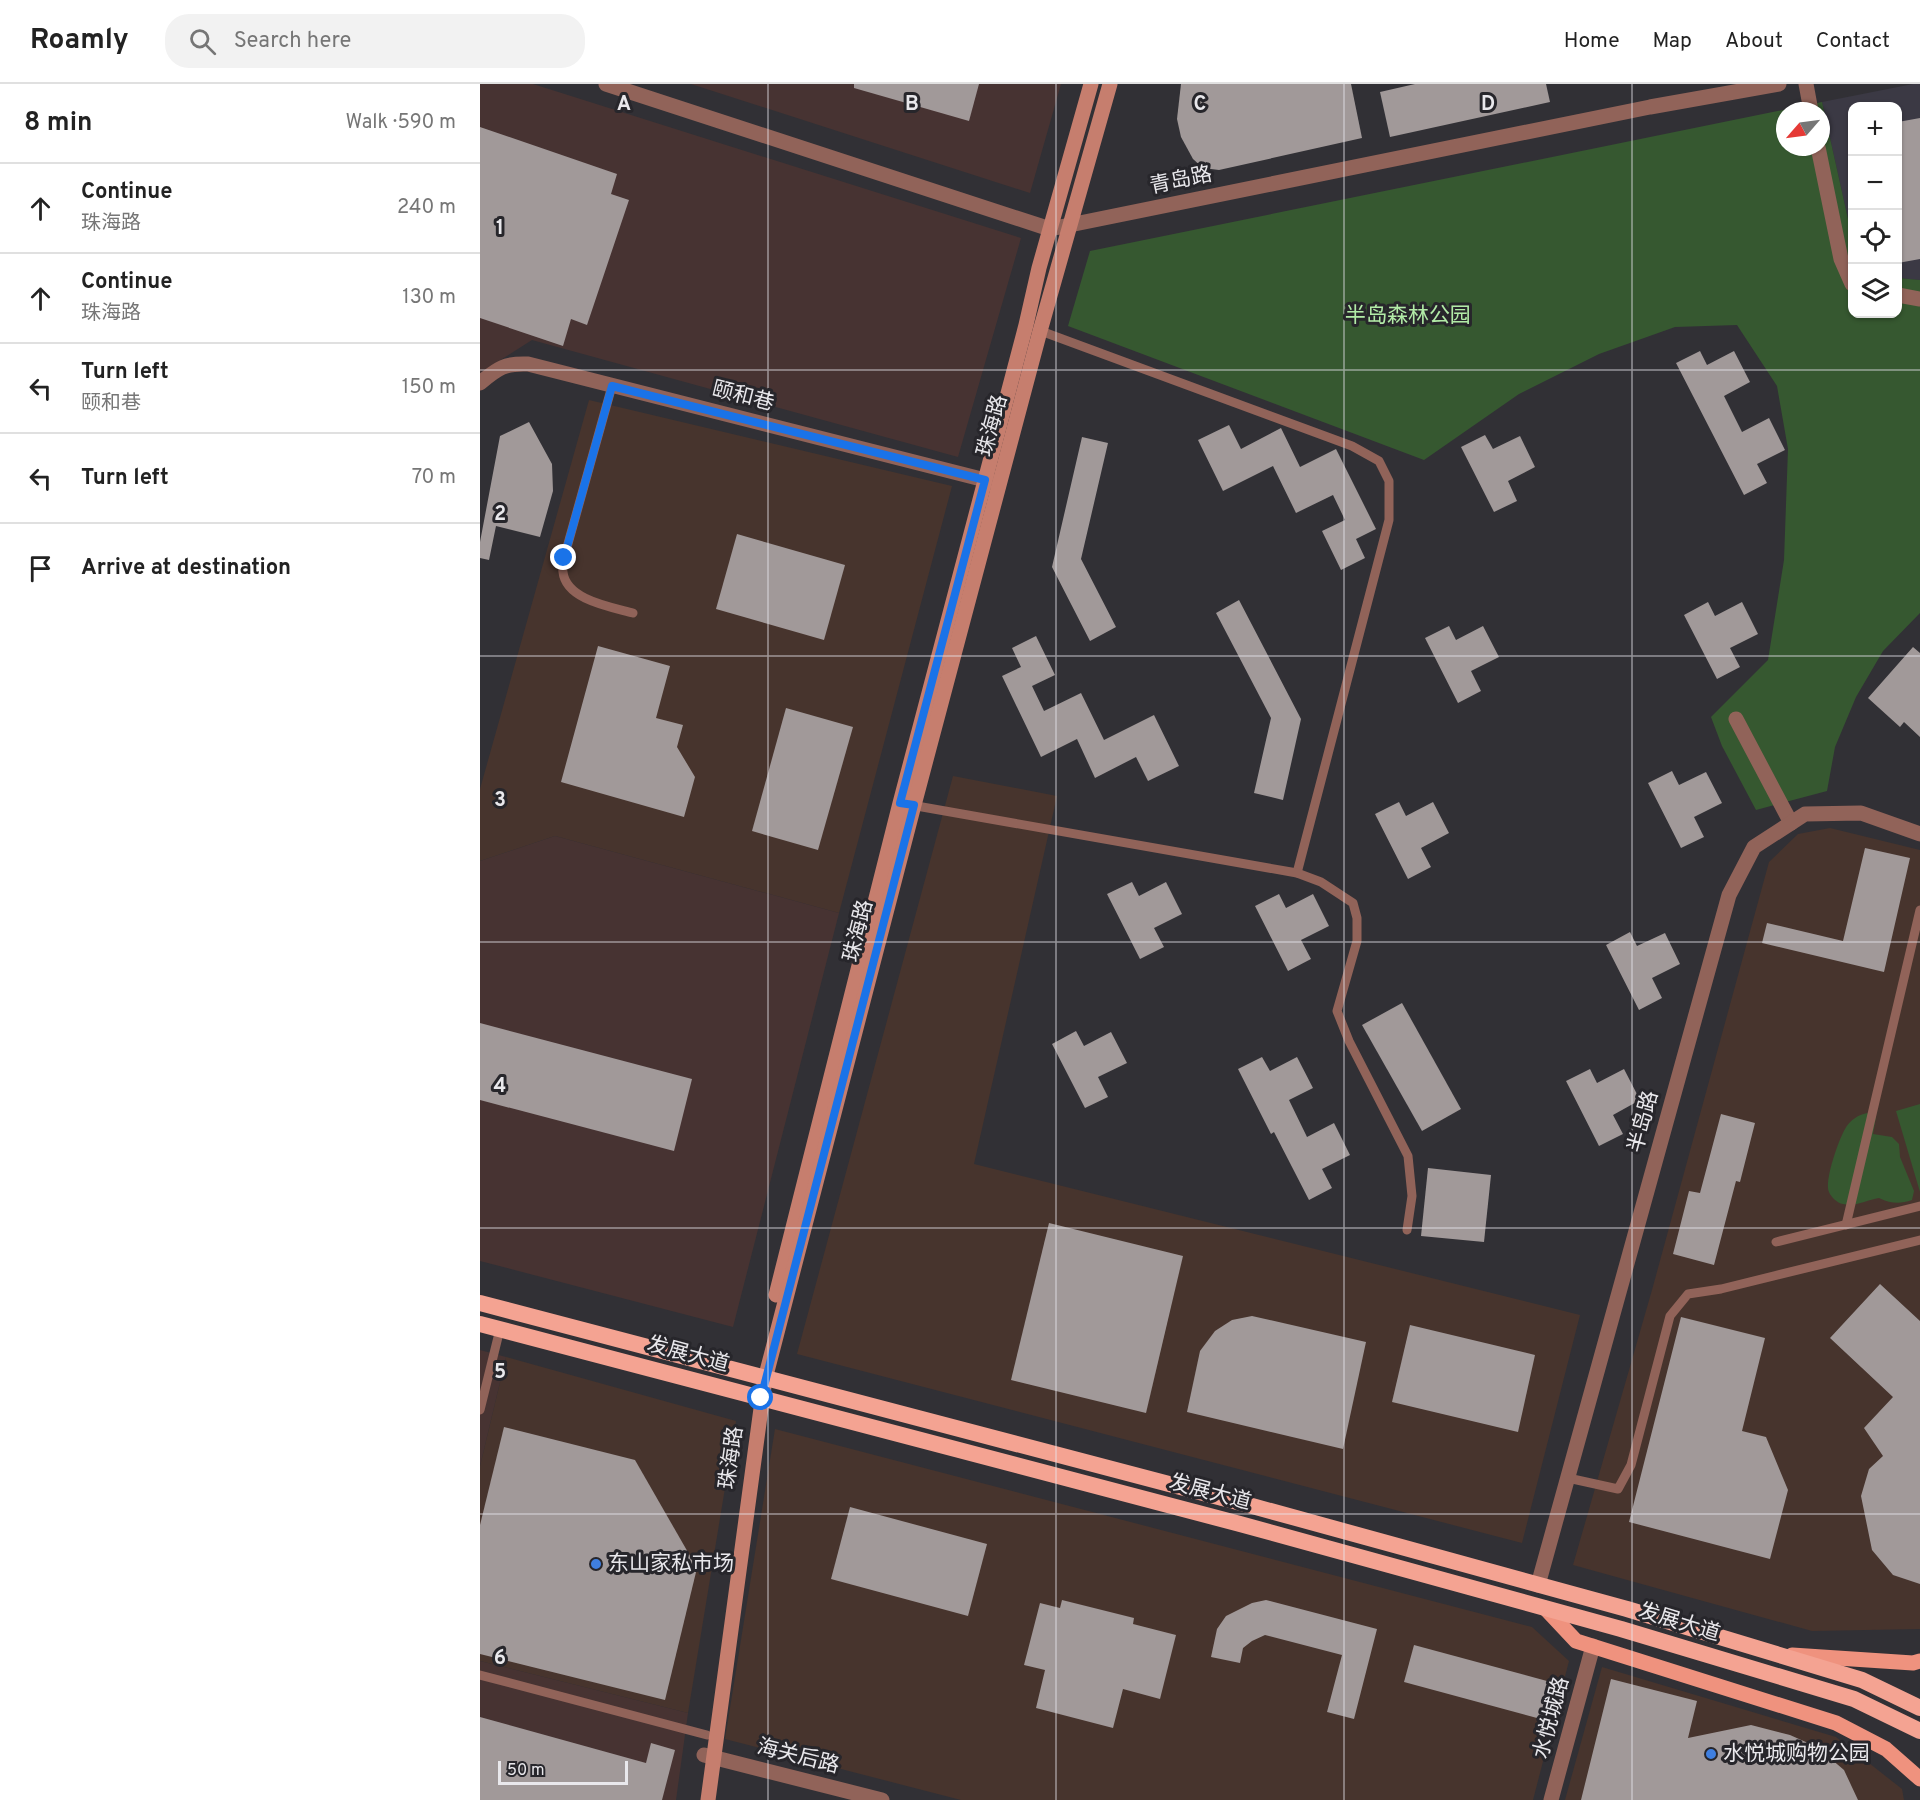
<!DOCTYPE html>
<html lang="en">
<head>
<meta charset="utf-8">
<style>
  body { margin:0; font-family:Overpass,"Noto Sans SC",sans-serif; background:#f2f2f2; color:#222 }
  .controls { position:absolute; right:18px; top:18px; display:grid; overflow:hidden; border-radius:12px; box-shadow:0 2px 4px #0004 }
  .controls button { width:54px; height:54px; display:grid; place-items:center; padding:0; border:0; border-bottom:2px solid #e0e0e0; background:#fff; color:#222; font:30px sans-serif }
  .compass { position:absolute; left:1296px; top:18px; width:54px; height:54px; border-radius:50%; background:#fff; box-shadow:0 2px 4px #0004; rotate:242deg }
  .scale { position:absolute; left:18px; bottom:15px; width:130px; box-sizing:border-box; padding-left:6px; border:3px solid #e9e8ec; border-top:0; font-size:16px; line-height:21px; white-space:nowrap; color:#e9e8ec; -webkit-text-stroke:4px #27262b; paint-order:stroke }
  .stop { position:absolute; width:18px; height:18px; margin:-14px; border:4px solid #1a73e8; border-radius:50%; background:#fff }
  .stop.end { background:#1a73e8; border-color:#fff; box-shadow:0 2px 6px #0008 }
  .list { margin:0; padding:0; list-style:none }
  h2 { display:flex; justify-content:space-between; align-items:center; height:78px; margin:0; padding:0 24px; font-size:26px }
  h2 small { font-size:20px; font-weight:400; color:#767676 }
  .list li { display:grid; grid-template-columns:39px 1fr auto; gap:18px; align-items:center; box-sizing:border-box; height:90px; padding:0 24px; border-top:2px solid #e0e0e0 }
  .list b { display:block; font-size:22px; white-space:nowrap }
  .list p { margin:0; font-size:20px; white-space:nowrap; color:#767676 }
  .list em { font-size:20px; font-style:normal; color:#767676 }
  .icon { flex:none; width:33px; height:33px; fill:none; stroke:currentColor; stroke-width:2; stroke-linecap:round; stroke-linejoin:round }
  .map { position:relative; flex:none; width:1440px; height:1716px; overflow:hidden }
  header { display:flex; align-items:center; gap:36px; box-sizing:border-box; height:84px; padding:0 30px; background:#fff; border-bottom:2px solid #e0e0e0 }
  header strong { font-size:28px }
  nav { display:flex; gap:33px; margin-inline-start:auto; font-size:21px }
  .search { width:420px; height:54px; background:#f2f2f2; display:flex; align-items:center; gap:15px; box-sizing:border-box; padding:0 21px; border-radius:24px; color:#767676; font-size:22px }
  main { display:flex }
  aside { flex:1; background:#fff }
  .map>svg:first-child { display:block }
  .commercial { fill:#47342d }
  .industrial { fill:#473332 }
  .built { fill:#3b3944 }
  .green { fill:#365830; fill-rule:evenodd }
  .building { fill:#a19999 }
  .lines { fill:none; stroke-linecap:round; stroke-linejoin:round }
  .service { stroke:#916359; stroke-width:9 }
  .minor { stroke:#916359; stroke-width:15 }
  .tertiary { stroke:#916359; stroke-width:15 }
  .secondary { stroke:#c67e6e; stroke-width:15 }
  .primary { stroke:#ef927e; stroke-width:15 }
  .trunk { stroke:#f4a392; stroke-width:16 }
  .route { stroke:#1a73e8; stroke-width:8 }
  .grid { fill:none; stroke:#e9e8ec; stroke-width:1.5; stroke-opacity:0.55 }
  .shop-dot { fill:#3f7fe0; stroke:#27262b; stroke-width:2 }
  .labels { text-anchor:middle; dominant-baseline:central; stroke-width:6; stroke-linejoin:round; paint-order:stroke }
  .street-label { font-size:21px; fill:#e9e8ec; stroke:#27262b }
  .park-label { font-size:21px; fill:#b2eba7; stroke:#27262b }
  .poi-label { font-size:21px; fill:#e9e8ec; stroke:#27262b; text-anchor:start }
  .grid-label { font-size:20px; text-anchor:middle; font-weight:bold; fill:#e9e8ec; stroke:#27262b; stroke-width:6; stroke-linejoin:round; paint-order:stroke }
</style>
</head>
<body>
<header>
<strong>Roamly</strong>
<div class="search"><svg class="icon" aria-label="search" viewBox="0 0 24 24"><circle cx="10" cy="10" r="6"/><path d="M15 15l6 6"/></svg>Search here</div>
<nav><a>Home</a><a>Map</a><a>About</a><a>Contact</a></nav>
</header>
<main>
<aside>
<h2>8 min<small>Walk · 590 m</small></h2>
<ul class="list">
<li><svg class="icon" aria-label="ahead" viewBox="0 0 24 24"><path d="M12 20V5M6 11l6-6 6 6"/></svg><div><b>Continue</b><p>珠海路</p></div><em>240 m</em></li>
<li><svg class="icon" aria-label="ahead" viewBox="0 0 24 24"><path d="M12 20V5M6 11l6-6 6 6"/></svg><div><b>Continue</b><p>珠海路</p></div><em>130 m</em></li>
<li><svg class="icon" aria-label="left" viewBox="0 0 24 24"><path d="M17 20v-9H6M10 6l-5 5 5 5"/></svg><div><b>Turn left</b><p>颐和巷</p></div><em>150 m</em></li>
<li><svg class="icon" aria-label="left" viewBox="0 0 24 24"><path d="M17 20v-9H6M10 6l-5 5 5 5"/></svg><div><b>Turn left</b></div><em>70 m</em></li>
<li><svg class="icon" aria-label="arrive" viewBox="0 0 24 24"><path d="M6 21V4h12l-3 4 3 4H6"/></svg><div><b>Arrive at destination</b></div></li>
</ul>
</aside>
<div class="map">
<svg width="1440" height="1716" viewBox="0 0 1440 1716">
  <rect width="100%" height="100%" fill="#313035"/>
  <g class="commercial">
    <polygon points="109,316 472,402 359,829 75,752 0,777 0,705"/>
    <polygon points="473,692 577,712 494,1080 1100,1231 1042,1459 317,1270"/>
    <polygon points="1350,744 1440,766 1440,1545 1332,1547 1093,1481 1172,1206 1289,778 1318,750"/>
    <polygon points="26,1273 256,1337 208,1629 0,1577 0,1382"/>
    <polygon points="295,1345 1052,1543 1089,1577 1053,1716 481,1716 245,1655"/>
    <polygon points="1122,1583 1356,1653 1422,1705 1424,1716 1085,1716"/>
  </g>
  <g class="industrial">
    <polygon points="0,0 53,0 541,154 478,373 52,256 0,289"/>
    <polygon points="211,0 581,0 550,109"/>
    <polygon points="75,752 359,829 253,1243 0,1177 0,777"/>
    <polygon points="0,1266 26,1273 0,1382"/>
    <polygon points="0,1577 208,1629 196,1716 0,1716"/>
  </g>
  <polygon class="built" points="1433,0 1440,0 1440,196 1418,194 1418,22 1372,22 1372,153 1342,18"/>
  <g class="green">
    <path d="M 1342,18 L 1372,153 L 1372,230 L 1418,230 L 1418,194 L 1440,196 L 1440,529 L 1403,567 L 1376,613 L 1355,663 L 1347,707 L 1276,726 L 1242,662 L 1231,633 L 1288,576 L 1304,476 L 1308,365 L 1297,302 L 1257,241 L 1195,243 L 1119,270 L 1039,310 L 944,376 L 588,242 L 610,167 ZM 1305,27 L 1341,27 L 1341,63 L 1305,63 Z"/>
    <polygon points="1440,1020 1440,1108 1416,1027"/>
    <path d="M 1387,1029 L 1396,1033 L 1393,1050 L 1412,1053 L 1419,1060 L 1420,1073 L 1434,1107 L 1432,1116 C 1420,1120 1412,1120 1399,1114 C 1387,1116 1375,1123 1363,1120 C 1357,1119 1351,1113 1349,1108 C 1344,1097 1359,1055 1365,1045 C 1370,1036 1378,1031 1387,1029 Z"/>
  </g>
  <g class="building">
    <polygon points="374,0 499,0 489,37 374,4"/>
    <polygon points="701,0 871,0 882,54 739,86 723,84 713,75 701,53 697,35"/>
    <polygon points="935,0 1066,0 1070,18 910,53 900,8"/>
    <polygon points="1440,34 1440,175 1418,179 1418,38"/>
    <polygon points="0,43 137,90 131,110 149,116 107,241 91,235 83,262 0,234"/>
    <polygon points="1220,267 1227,281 1254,267 1270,298 1244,312 1262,348 1289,334 1305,366 1277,380 1287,399 1264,411 1196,279"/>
    <polygon points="49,338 72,380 73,407 60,453 16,442 9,476 0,474 0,458 20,352"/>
    <polygon points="749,341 761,365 801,344 820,383 856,365 896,445 876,455 885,474 861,486 842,447 865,436 853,411 816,429 793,382 743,407 718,356"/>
    <polygon points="1005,351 1013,365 1040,352 1055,383 1028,397 1037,417 1014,428 981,363"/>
    <polygon points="602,353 628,359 601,475 636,543 610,557 572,483"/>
    <polygon points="257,450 365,481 344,556 236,525"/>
    <polygon points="759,516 821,635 803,716 774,709 791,634 736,529"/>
    <polygon points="1228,518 1235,532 1262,518 1278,550 1250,564 1260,583 1237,595 1204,531"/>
    <polygon points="969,542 976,556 1003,542 1019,573 991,587 1001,607 978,619 945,554"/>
    <polygon points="556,552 575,591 552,602 564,627 601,609 624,656 674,631 699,682 668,697 656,673 615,694 597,655 561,673 522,592 541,583 532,564"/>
    <polygon points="118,562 190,582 176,634 203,641 197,663 215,693 204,733 81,698"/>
    <polygon points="1433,563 1440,569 1440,653 1424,638 1420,643 1388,614"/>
    <polygon points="306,624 373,643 338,766 272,747"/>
    <polygon points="1192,687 1199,701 1226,688 1242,719 1214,733 1224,753 1201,764 1168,699"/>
    <polygon points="919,718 926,732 953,718 969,749 941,764 951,783 928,795 895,730"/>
    <polygon points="1385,764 1430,774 1404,888 1282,859 1287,839 1363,857"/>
    <polygon points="652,798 659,812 686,798 702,830 674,844 684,863 660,875 627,810"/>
    <polygon points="799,810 806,824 833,810 849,842 821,856 831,875 808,887 775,822"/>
    <polygon points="1150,848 1157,862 1185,849 1200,880 1172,894 1182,914 1159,926 1126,861"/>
    <polygon points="922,919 981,1025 942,1047 882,941"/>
    <polygon points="0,939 212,995 194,1067 0,1016"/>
    <polygon points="596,947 604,962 631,948 647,979 618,993 628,1013 605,1024 572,960"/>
    <polygon points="782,973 790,987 817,973 833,1004 809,1016 827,1053 854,1039 870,1071 842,1085 852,1104 829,1116 794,1048 791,1050 758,985"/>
    <polygon points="1110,985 1117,999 1144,985 1160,1016 1133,1031 1143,1050 1119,1062 1086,997"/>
    <polygon points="1241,1030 1275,1039 1260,1098 1256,1097 1234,1181 1193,1170 1209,1107 1220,1109"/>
    <polygon points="948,1084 1011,1091 1004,1158 941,1152"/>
    <polygon points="569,1139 703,1172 666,1329 531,1296"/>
    <polygon points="1400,1200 1440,1237 1440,1500 1413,1491 1392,1466 1381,1412 1389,1385 1403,1372 1384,1344 1413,1313 1350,1254"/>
    <polygon points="772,1232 886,1258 863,1365 707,1328 720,1267 735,1247 752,1236"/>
    <polygon points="1201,1233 1285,1254 1262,1347 1286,1353 1308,1406 1290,1475 1149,1438"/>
    <polygon points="930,1241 1055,1271 1038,1348 912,1318"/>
    <polygon points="24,1343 155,1376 217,1484 185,1616 0,1570 0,1441"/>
    <polygon points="370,1423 507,1460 488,1532 351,1495"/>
    <polygon points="582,1516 654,1534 653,1540 696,1551 680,1615 643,1605 633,1644 556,1624 565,1586 544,1581 560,1519 580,1524"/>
    <polygon points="786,1516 897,1545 874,1635 847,1628 862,1571 785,1551 772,1557 763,1564 760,1579 731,1573 737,1545 746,1532 772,1519"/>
    <polygon points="934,1561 1078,1600 1068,1637 924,1598"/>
    <polygon points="1131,1595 1217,1617 1208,1654 1271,1641 1310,1651 1337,1663 1364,1686 1378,1716 1101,1716"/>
    <polygon points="0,1633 166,1679 171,1659 195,1666 182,1716 0,1716"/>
  </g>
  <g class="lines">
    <g class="service">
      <polyline points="558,246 872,362 899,377 909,397 909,436 817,789"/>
      <path d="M 132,302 L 84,474 C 84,478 82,484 83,488 C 86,516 131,523 153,529"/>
      <polyline points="431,721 817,789 841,798 873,819 877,834 877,857 857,927 869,957 928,1072 932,1112 927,1146"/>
      <polyline points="1366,1141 1440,826"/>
      <polyline points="1296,1158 1440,1122"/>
      <polyline points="0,1326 20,1245"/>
      <polyline points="1088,1394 1138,1405 1151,1381 1190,1232 1208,1210 1241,1205 1440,1156"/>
      <polyline points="0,1591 227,1651"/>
    </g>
    <g class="minor">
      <polyline points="1326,0 1331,27"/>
      <polyline points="1338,63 1361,175 1372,200"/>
      <polyline points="1418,211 1440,215"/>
      <path d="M 0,299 C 18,284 25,279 48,280 L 517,399"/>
      <polyline points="1256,635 1311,739"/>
      <polyline points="224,1671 402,1716"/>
      <polyline points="1071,1716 1113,1562"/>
    </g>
    <g class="tertiary">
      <polyline points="126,0 570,145 1170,23 1299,0"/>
      <polyline points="1058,1501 1249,811 1274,763 1325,730 1381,729 1440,750"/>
    </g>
    <g class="secondary">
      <polyline points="296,1211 420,719 546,241 559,184 611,0"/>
      <polyline points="228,1716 285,1295 434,721 560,247 630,0"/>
    </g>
    <g class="primary">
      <polyline points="1065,1524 1096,1557 1356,1639 1406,1665 1440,1695"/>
      <polyline points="1312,1571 1433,1579 1440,1577"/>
    </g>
    <g class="trunk">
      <polyline points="0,1219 765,1420 1147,1525 1382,1596 1440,1624"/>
      <polyline points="0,1240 760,1440 1141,1545 1374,1615 1440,1647"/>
    </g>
  </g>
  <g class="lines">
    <polyline class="route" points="84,474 132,302 505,396 420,719 434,721 281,1314"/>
  </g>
  <path class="grid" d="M 288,0 L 288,1716M 576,0 L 576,1716M 864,0 L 864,1716M 1152,0 L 1152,1716M 0,286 L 1440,286M 0,572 L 1440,572M 0,858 L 1440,858M 0,1144 L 1440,1144M 0,1430 L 1440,1430"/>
  <g class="shop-dot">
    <circle cx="116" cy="1480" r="6"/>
    <circle cx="1231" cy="1670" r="6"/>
  </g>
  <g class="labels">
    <g class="street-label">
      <text transform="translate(701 97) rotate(-12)">青岛路</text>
      <text transform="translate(263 313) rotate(14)">颐和巷</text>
      <text transform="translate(513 342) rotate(-75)">珠海路</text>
      <text transform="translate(379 847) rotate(-76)">珠海路</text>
      <text transform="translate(1164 1038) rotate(-75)">半岛路</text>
      <text transform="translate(208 1271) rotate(15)">发展大道</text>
      <text transform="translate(252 1374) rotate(-82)">珠海路</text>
      <text transform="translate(730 1409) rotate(15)">发展大道</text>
      <text transform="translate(1199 1539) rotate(17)">发展大道</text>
      <text transform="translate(1072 1634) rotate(-75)">水悦城路</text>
      <text transform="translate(318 1673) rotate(14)">海关后路</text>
    </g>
    <g class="park-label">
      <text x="928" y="232">半岛森林公园</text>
    </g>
    <g class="poi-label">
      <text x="128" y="1480">东山家私市场</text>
      <text x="1243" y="1670">水悦城购物公园</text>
    </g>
  </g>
  <g class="grid-label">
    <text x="144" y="26">A</text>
    <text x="432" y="26">B</text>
    <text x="720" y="26">C</text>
    <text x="1008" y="26">D</text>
    <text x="20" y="150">1</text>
    <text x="20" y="436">2</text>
    <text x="20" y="722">3</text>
    <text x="20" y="1008">4</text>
    <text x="20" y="1294">5</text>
    <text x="20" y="1580">6</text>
  </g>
</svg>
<div class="controls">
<button>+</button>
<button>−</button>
<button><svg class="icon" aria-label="locate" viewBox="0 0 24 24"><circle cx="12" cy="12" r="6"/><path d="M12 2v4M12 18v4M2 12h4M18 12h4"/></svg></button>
<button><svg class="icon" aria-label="layers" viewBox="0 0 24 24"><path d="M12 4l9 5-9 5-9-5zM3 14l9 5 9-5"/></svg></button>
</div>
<svg class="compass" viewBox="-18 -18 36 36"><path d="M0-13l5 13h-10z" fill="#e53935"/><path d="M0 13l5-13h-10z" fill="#767676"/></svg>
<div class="scale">50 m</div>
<div class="stop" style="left:281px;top:1314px"></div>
<div class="stop end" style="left:84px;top:474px"></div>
</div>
</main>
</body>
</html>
